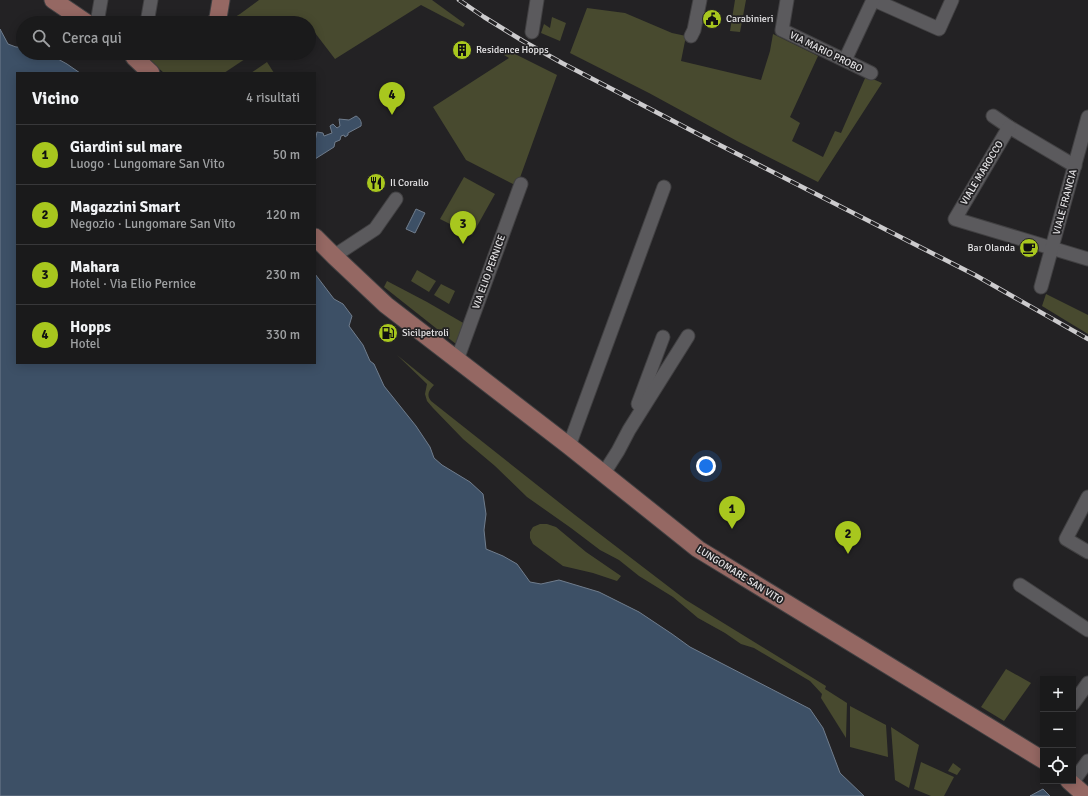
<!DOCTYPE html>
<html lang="it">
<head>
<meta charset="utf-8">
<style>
  body { margin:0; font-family:Signika,sans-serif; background:#272728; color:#f1f3f6 }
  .controls { position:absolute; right:12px; bottom:12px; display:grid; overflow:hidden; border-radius:0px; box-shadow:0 2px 10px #0003 }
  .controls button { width:36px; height:36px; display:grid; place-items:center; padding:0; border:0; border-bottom:1px solid #38383a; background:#1a1a1b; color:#f1f3f6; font:20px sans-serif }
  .you { position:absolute; left:706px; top:466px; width:14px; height:14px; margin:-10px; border:3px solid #fff; border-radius:50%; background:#1a73e8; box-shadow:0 0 0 6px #1a73e833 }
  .badge { display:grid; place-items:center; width:26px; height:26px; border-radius:50%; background:#a8c71e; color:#111; font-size:13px; font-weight:700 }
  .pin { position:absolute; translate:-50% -33px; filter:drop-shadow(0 1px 2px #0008) }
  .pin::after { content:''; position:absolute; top:21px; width:14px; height:12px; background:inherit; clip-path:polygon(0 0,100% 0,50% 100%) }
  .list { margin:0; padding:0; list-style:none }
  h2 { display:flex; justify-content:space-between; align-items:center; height:52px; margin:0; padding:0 16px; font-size:17px }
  h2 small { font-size:13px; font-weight:400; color:#9fa1a3 }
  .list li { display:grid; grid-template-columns:26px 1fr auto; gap:12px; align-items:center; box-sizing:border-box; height:60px; padding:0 16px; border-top:1px solid #38383a }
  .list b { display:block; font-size:15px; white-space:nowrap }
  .list p { margin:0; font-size:13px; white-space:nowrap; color:#9fa1a3 }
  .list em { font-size:13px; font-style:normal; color:#9fa1a3 }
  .icon { flex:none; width:22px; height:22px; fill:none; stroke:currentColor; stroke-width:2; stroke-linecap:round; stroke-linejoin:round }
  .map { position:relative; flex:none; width:1088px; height:796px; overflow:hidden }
  .search { position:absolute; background:#1a1a1b; box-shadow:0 2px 10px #0003; left:16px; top:16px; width:300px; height:44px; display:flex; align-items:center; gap:10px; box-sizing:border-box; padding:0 14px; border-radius:22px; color:#9fa1a3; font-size:15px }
  .panel { position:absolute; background:#1a1a1b; box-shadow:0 2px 10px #0003; left:16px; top:72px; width:300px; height:292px; border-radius:0px }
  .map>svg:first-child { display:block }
  .green { fill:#484a2f }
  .water { fill:#3d5066; stroke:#707d8d }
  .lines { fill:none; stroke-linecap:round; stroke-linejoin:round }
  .minor-casing { stroke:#414042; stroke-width:15 }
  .major-casing { stroke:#414042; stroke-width:19 }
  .minor { stroke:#5b5a5d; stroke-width:13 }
  .major { stroke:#956863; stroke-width:17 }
  .rail-casing { stroke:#cccbcd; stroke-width:4.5 }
  .rail { stroke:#232224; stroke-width:3; stroke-dasharray:9; stroke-linecap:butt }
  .labels { text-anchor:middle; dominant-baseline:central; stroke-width:3.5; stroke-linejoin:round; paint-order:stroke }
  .poi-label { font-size:10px; fill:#e7e6e8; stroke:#232224; text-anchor:start }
  .street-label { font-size:10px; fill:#e7e6e8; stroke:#232224 }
</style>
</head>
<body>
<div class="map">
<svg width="1088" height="796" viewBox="0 0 1088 796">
  <rect width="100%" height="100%" fill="#232224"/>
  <g class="green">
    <polygon points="259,0 432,0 465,24 463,27 421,5 335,59 309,25 309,23 305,19 298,23 225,23 240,14"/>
    <polygon points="735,0 746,0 740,32 730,31"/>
    <polygon points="587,8 625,13 672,33 686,36 681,61 761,80 770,51 773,34 818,56 790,117 800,123 792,141 823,157 835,131 841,133 866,76 882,83 818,182 737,141 649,93 570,53"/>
    <polygon points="552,17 566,23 560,41 541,33 544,24 550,28"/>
    <polygon points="507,50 557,75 517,186 466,160 433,107 509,58 504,55"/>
    <polygon points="148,53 254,53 224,73 164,73 147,58"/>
    <polygon points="267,62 274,73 251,73"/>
    <polygon points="464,177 495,194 472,235 440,219"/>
    <polygon points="417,270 436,281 429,292 411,281"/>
    <polygon points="387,281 427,302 465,324 456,344 384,287"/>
    <polygon points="441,284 455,291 449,304 434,295"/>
    <polygon points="1046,294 1088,315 1088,334 1042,306"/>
    <path d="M 397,355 L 434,385 C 429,390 426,395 431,401 L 575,515 L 686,600 L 826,686 L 825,689 L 847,703 L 846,738 L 821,698 L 822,694 L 810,681 L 754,648 L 741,644 L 725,633 L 698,618 L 673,597 L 639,576 L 619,560 L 600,550 L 571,528 L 527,497 L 495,466 L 463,439 L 433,408 L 427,401 L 425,394 L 427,384 Z"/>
    <polygon points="540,524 547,524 556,527 586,552 621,576 617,581 593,573 563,566 533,544 530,538 530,532 533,527"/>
    <polygon points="1006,669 1031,683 1004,721 981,707"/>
    <polygon points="850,706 886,725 888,757 850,747"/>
    <polygon points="891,727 919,745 909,788 895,780"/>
    <polygon points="921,762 954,777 944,796 931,796 914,789"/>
    <polygon points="953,763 961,769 957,775 948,771"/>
  </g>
  <g class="water">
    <polygon points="0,29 8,44 16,47 23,47 23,53 47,53 67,64 80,73 17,73 17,363 315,363 315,274 334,299 343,304 352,316 349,326 363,345 370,361 374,364 384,386 416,426 430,447 434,458 442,465 470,482 483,494 486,514 484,530 486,549 503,556 517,564 530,582 541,584 559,580 599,592 639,612 672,634 690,647 810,709 823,728 840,773 864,796 0,796"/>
    <path d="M 356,116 C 360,118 362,122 361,126 L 348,133 L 348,135 L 345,137 L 344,135 L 341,136 L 340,140 L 335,142 L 334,147 L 315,159 L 315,141 L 317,132 L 323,133 L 324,136 L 332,133 L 330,126 L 333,124 L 337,128 L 340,126 L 339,119 L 349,120 Z"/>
    <polygon points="416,209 425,213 415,233 406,229"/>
    <polygon points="1043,789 1050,796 1030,796"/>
  </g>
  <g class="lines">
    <defs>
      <g id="minor">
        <polyline points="787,0 782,30 871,73"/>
        <polyline points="874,0 939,29 952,0"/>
        <polyline points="97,23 101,0"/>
        <polyline points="147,23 151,0"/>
        <polyline points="532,32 537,0"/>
        <polyline points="691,36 694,30 700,0"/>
        <polyline points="845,60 873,0"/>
        <polyline points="993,116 1009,127 1075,166"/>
        <polyline points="1009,127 955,219 1088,259"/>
        <polyline points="334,256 375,229 396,199"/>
        <polyline points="1041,287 1088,117"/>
        <polyline points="457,360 521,184"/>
        <polyline points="638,404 663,337"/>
        <polyline points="569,446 664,187"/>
        <polyline points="604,473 618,451 629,430 688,336"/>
        <polyline points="1088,497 1066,539 1088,552"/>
        <polyline points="1020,585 1088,630"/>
        <polyline points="1073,704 1088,683"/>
        <polyline points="1072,783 1088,761"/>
      </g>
      <g id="major">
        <polyline points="53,0 87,23"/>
        <polyline points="215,23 218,18 221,0"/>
        <polyline points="134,57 151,73"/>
        <polyline points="315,237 334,256 386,305 569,446 698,549 1043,760"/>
        <polyline points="1069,781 1086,796"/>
      </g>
    </defs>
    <use href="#minor" class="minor-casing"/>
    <use href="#major" class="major-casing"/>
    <use href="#minor" class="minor"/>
    <use href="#major" class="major"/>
    <defs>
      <polyline id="rail" points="459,0 484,17 523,41 562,63 700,135 975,275 1088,339"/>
    </defs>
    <use href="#rail" class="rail-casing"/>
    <use href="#rail" class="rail"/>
  </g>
  <defs>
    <symbol id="civic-disc" viewBox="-11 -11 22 22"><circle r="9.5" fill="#a8c71e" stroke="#232224"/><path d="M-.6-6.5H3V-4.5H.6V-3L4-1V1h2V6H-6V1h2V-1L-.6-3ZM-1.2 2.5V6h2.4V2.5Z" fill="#111"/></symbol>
    <symbol id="building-disc" viewBox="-11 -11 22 22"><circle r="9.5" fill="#a8c71e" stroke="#232224"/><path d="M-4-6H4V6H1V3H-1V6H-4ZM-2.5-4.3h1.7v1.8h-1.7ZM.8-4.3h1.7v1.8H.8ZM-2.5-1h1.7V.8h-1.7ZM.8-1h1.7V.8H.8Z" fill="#111"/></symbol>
    <symbol id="restaurant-disc" viewBox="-11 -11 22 22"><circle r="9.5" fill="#a8c71e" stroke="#232224"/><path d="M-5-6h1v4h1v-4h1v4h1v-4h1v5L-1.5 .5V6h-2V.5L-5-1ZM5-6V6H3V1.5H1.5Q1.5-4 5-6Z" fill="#111"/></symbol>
    <symbol id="cafe-disc" viewBox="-11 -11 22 22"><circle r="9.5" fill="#a8c71e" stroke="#232224"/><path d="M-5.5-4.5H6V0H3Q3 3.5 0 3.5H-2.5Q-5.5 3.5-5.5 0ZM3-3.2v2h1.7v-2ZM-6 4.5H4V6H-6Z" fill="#111"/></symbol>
    <symbol id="fuel-disc" viewBox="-11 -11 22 22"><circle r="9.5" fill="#a8c71e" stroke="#232224"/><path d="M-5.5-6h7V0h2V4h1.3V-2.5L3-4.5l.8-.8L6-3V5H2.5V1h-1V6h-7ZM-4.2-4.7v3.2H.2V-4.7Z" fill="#111"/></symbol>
  </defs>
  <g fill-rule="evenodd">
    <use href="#civic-disc" x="701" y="8" width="22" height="22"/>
    <use href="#building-disc" x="451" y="39" width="22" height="22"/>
    <use href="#restaurant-disc" x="365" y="172" width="22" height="22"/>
    <use href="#cafe-disc" x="1018" y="237" width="22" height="22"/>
    <use href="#fuel-disc" x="377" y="322" width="22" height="22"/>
  </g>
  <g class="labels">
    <g class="poi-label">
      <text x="726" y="19">Carabinieri</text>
      <text x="476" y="50">Residence Hopps</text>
      <text x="390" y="183">Il Corallo</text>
      <text x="1015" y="248" text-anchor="end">Bar Olanda</text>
      <text x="402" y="333">Sicilpetroli</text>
    </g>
    <g class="street-label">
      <text transform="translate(826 52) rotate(26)">VIA MARIO PROBO</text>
      <text transform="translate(982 173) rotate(-59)">VIALE MAROCCO</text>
      <text transform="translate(1065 202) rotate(-75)">VIALE FRANCIA</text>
      <text transform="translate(489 272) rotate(-70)">VIA ELIO PERNICE</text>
      <text transform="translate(740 575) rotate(32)">LUNGOMARE SAN VITO</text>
    </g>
  </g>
</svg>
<div class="controls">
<button>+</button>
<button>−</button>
<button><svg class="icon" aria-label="locate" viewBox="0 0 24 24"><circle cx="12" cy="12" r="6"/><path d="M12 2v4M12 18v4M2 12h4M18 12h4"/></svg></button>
</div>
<div class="you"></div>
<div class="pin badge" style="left:732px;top:529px">1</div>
<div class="pin badge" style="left:848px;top:554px">2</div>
<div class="pin badge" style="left:463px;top:244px">3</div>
<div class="pin badge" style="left:392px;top:115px">4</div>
<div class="search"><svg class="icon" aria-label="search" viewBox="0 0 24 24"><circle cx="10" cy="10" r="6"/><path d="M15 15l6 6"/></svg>Cerca qui</div>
<section class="panel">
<h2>Vicino<small>4 risultati</small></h2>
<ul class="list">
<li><span class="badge">1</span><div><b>Giardini sul mare</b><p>Luogo · Lungomare San Vito</p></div><em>50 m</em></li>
<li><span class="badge">2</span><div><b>Magazzini Smart</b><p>Negozio · Lungomare San Vito</p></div><em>120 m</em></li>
<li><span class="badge">3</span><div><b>Mahara</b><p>Hotel · Via Elio Pernice</p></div><em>230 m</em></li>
<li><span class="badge">4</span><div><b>Hopps</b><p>Hotel</p></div><em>330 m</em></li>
</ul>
</section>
</div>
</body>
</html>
